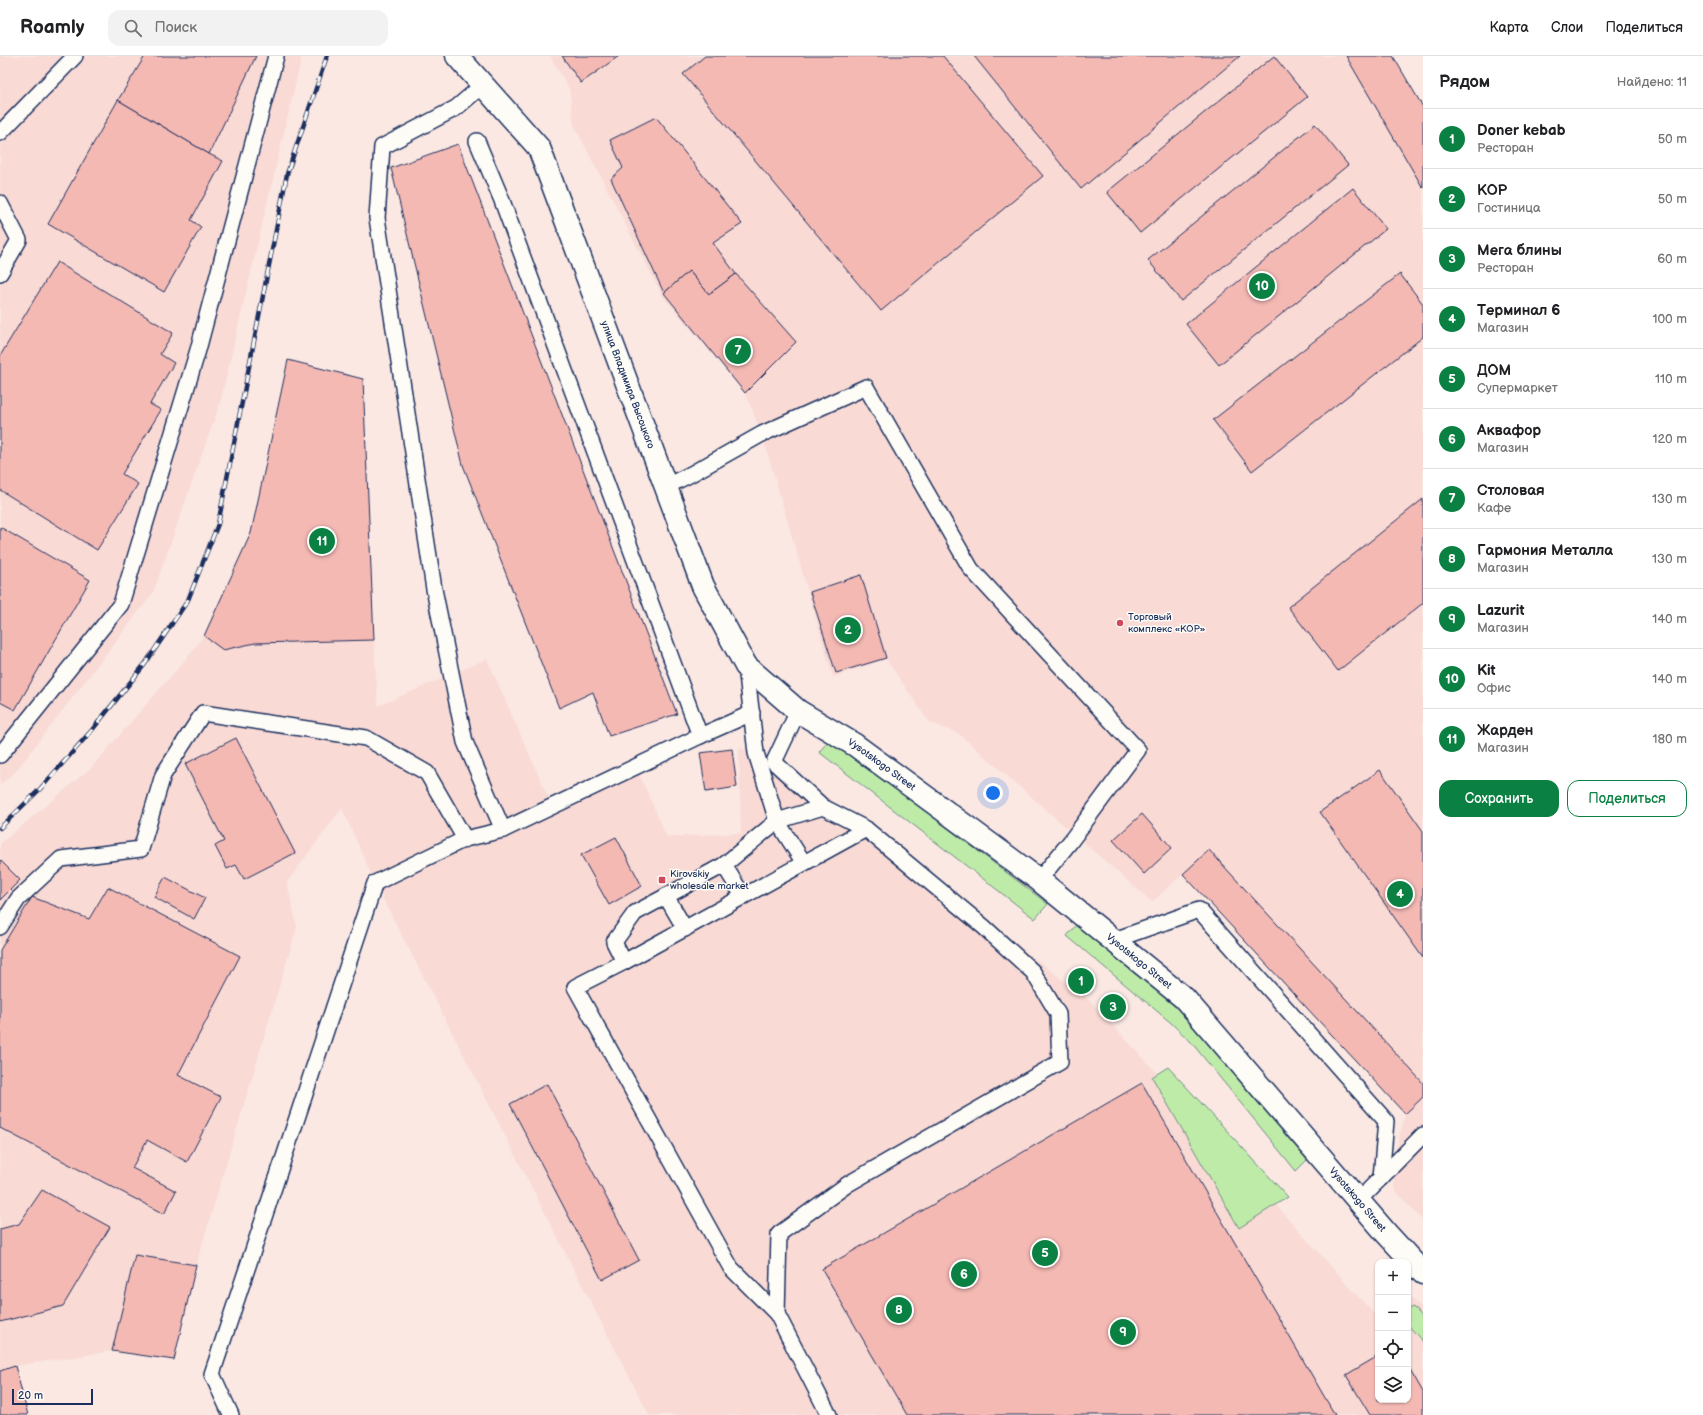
<!DOCTYPE html>
<html lang="ru">
<head>
<meta charset="utf-8">
<style>
  body { margin:0; font-family:"Balsamiq Sans",sans-serif; background:#f2f2f2; color:#202124 }
  .controls { position:absolute; right:12px; bottom:12px; display:grid; overflow:hidden; border-radius:8px; box-shadow:0 1px 3px #0004 }
  .controls button { width:36px; height:36px; display:grid; place-items:center; padding:0; border:0; border-bottom:1px solid #e0e0e0; background:#fff; color:#202124; font:20px sans-serif }
  .scale { position:absolute; left:12px; bottom:10px; width:81px; box-sizing:border-box; padding-left:4px; border:2px solid #1b2f5e; border-top:0; font-size:11px; line-height:14px; white-space:nowrap; color:#1b2f5e; -webkit-text-stroke:3px #fdfcf7; paint-order:stroke }
  .you { position:absolute; left:993px; top:737px; width:14px; height:14px; margin:-10px; border:3px solid #fff; border-radius:50%; background:#1a73e8; box-shadow:0 0 0 6px #1a73e833 }
  .badge { display:grid; place-items:center; width:26px; height:26px; border-radius:50%; background:#0b8043; color:#fff; font-size:13px; font-weight:700 }
  .pin { position:absolute; translate:-50% -50%; border:2px solid #fff; box-shadow:0 1px 4px #0006 }
  .list { margin:0; padding:0; list-style:none }
  h2 { display:flex; justify-content:space-between; align-items:center; height:52px; margin:0; padding:0 16px; font-size:17px }
  h2 small { font-size:13px; font-weight:400; color:#757577 }
  .list li { display:grid; grid-template-columns:26px 1fr auto; gap:12px; align-items:center; box-sizing:border-box; height:60px; padding:0 16px; border-top:1px solid #e0e0e0 }
  .list b { display:block; font-size:15px; white-space:nowrap }
  .list p { margin:0; font-size:13px; white-space:nowrap; color:#757577 }
  .list em { font-size:13px; font-style:normal; color:#757577 }
  .actions { display:flex; gap:8px; padding:12px 16px }
  .actions a { flex:1; padding:9px 0; border:1px solid #0b8043; border-radius:12px; text-align:center; font-size:14px; color:#0b8043 }
  .actions .main { background:#0b8043; color:#fff }
  .icon { flex:none; width:22px; height:22px; fill:none; stroke:currentColor; stroke-width:2; stroke-linecap:round; stroke-linejoin:round }
  .map { position:relative; flex:none; width:1423px; height:1359px; overflow:hidden }
  header { display:flex; align-items:center; gap:24px; box-sizing:border-box; height:56px; padding:0 20px; background:#fff; border-bottom:1px solid #e0e0e0 }
  header strong { font-size:19px }
  nav { display:flex; gap:22px; margin-inline-start:auto; font-size:14px }
  .search { width:280px; height:36px; background:#f2f2f2; display:flex; align-items:center; gap:10px; box-sizing:border-box; padding:0 14px; border-radius:12px; color:#757577; font-size:15px }
  main { display:flex }
  aside { flex:1; background:#fff }
  .map>svg:first-child { display:block }
  .built { fill:#f9dad5 }
  .green { fill:#bfeba9; stroke:#6d8d84 }
  .building { fill:#f5b9b4; stroke:#1b2f5e }
  .lines { fill:none; stroke-linecap:round; stroke-linejoin:round }
  .service-casing { stroke:#1b2f5e; stroke-width:18 }
  .secondary-casing { stroke:#1b2f5e; stroke-width:25 }
  .service { stroke:#fdfcf7; stroke-width:15 }
  .secondary { stroke:#fdfcf7; stroke-width:22 }
  .rail-casing { stroke:#1b2f5e; stroke-width:4.5 }
  .rail { stroke:#fdfcf7; stroke-width:3; stroke-dasharray:9; stroke-linecap:butt }
  .poi-dot { fill:#d1495b; stroke:#fdfcf7; stroke-width:1.5 }
  .labels { text-anchor:middle; dominant-baseline:central; stroke-width:3; stroke-linejoin:round; paint-order:stroke }
  .street-label { font-size:10px; fill:#1b2f5e; stroke:#fdfcf7 }
  .poi-label { font-size:10px; fill:#1b2f5e; stroke:#fdfcf7; text-anchor:start }
</style>
</head>
<body>
<header>
<strong>Roamly</strong>
<div class="search"><svg class="icon" aria-label="search" viewBox="0 0 24 24"><circle cx="10" cy="10" r="6"/><path d="M15 15l6 6"/></svg>Поиск</div>
<nav><a>Карта</a><a>Слои</a><a>Поделиться</a></nav>
</header>
<main>
<div class="map">
<svg width="1423" height="1359" viewBox="0 0 1423 1359">
  <rect width="100%" height="100%" fill="#fbe8e3"/>
  <filter id="ink" filterUnits="userSpaceOnUse"><feTurbulence type="fractalNoise" baseFrequency=".025" numOctaves="2"/><feDisplacementMap in="SourceGraphic" scale="8" xChannelSelector="R" yChannelSelector="G"/><feConvolveMatrix kernelMatrix="1 2 1 2 8 2 1 2 1" color-interpolation-filters="sRGB"/></filter>
  <g filter="url(#ink)">
    <g class="built">
      <polygon points="0,0 302,0 220,347 153,537 15,716 0,729"/>
      <polygon points="550,0 1393,0 1423,51 1423,1165 1395,1134 1392,1111 1405,1058 1183,818 1152,846 959,678 929,666 886,603 833,621 762,378 745,337 662,239 574,69 569,32"/>
      <polygon points="288,304 363,323 374,584 378,650 487,603 549,743 635,709 667,781 741,777 739,692 756,697 791,713 1091,946 1135,993 1376,1260 1378,1259 1378,1344 1408,1344 1408,1244 1412,1242 1423,1254 1423,1359 649,1359 375,827 342,752 287,826 297,871 196,1209 174,1304 112,1295 15,1310 28,1359 0,1359 0,788 92,711 193,595 203,580 251,477"/>
    </g>
    <g class="green">
      <polygon points="830,683 1048,848 1035,863 819,696"/>
      <polygon points="1076,869 1177,952 1307,1104 1296,1115 1191,986 1170,966 1067,880"/>
      <polygon points="1168,1011 1288,1141 1239,1172 1152,1021"/>
      <polygon points="1413,1251 1423,1263 1423,1286 1408,1269 1408,1253"/>
    </g>
    <g class="building">
      <polygon points="145,0 256,0 209,98 118,44"/>
      <polygon points="562,0 619,0 581,27"/>
      <polygon points="705,0 943,0 1043,120 881,255 683,18"/>
      <polygon points="974,0 1240,0 1081,133"/>
      <polygon points="1274,0 1307,41 1140,177 1107,136"/>
      <polygon points="1346,0 1393,0 1423,51 1423,132"/>
      <polygon points="118,44 209,98 223,105 191,164 201,171 164,236 48,168"/>
      <polygon points="656,61 742,168 713,187 736,218 709,238 689,215 664,237 611,123 623,112 610,84"/>
      <polygon points="1315,68 1348,109 1181,245 1148,204"/>
      <polygon points="458,88 677,658 609,680 593,636 559,652 463,409 391,112"/>
      <polygon points="1353,132 1386,173 1219,309 1186,268"/>
      <polygon points="57,206 173,277 160,298 174,307 150,348 161,354 122,418 138,428 97,494 0,434 0,300"/>
      <polygon points="689,215 709,238 736,218 796,286 745,337 664,237"/>
      <polygon points="1400,218 1423,248 1423,281 1252,415 1213,364"/>
      <polygon points="288,304 363,323 374,584 255,587 223,594 204,580 251,477"/>
      <polygon points="1423,443 1423,547 1338,615 1288,551"/>
      <polygon points="0,471 90,524 15,654 0,646"/>
      <polygon points="861,519 886,602 836,617 810,536"/>
      <polygon points="236,682 295,797 244,823 236,809 227,813 215,790 224,785 185,708"/>
      <polygon points="732,693 737,731 706,736 700,697"/>
      <polygon points="1380,714 1423,775 1423,902 1320,756"/>
      <polygon points="1142,758 1172,792 1144,818 1113,784"/>
      <polygon points="616,781 642,830 609,849 581,799"/>
      <polygon points="1209,794 1423,1027 1423,1041 1405,1058 1183,818"/>
      <polygon points="0,804 20,824 0,844"/>
      <polygon points="165,821 205,842 194,863 154,841"/>
      <polygon points="108,831 240,900 178,1019 221,1041 187,1106 147,1084 132,1112 176,1135 164,1158 0,1072 0,894 32,841 89,863"/>
      <polygon points="1142,1027 1335,1359 907,1359 822,1213"/>
      <polygon points="547,1028 639,1204 602,1224 510,1048"/>
      <polygon points="42,1134 110,1171 63,1250 0,1266 0,1173 19,1168"/>
      <polygon points="135,1199 196,1209 174,1304 112,1295"/>
      <polygon points="1378,1300 1378,1344 1408,1344 1408,1310 1423,1336 1423,1359 1370,1359 1346,1319"/>
      <polygon points="15,1310 28,1359 0,1359 0,1315"/>
    </g>
    <g class="lines">
      <defs>
        <g id="service">
          <polyline points="484,28 456,52 382,91 377,162 434,533 465,686 503,774"/>
          <polyline points="0,77 75,0"/>
          <polyline points="477,85 501,142 700,680"/>
          <polyline points="0,147 19,184 0,217"/>
          <polyline points="665,431 691,418 762,378 866,331 971,513 1138,694 1070,786 1039,824"/>
          <polyline points="746,610 756,697 777,765 804,807"/>
          <polyline points="798,655 774,706 823,751 866,773 984,871 1033,916 1058,958 1060,1006 848,1128 779,1178 777,1258 829,1359"/>
          <polyline points="0,699 121,548 198,294 276,0"/>
          <polyline points="724,809 743,840"/>
          <polyline points="666,840 685,873"/>
          <polyline points="0,871 18,843 61,803 141,793 163,719 203,657 366,682 427,717 465,783"/>
          <polyline points="1114,884 1199,854 1386,1065 1381,1122"/>
          <polyline points="624,906 614,886 635,857 724,809 777,765 823,751"/>
          <polyline points="1359,1144 1423,1079"/>
          <polyline points="777,1258 731,1212 575,931 624,906 866,773"/>
          <polyline points="231,1359 212,1318 375,827 465,783 503,774 700,680 752,657"/>
        </g>
        <g id="secondary">
          <path id="s1" d="M 457,0 L 539,92 L 703,530 L 746,610 L 798,655 L 855,689 L 1039,824 L 1184,942 L 1387,1178 L 1423,1217"/>
        </g>
      </defs>
      <use href="#service" class="service-casing"/>
      <use href="#secondary" class="secondary-casing"/>
      <use href="#service" class="service"/>
      <use href="#secondary" class="secondary"/>
      <defs>
        <polyline id="rail" points="0,772 40,733 92,674 145,608 188,544 218,468 287,118 327,0"/>
      </defs>
      <use href="#rail" class="rail-casing"/>
      <use href="#rail" class="rail"/>
    </g>
  </g>
  <g class="poi-dot">
    <circle cx="1120" cy="567" r="4"/>
    <rect x="658" y="820" width="8" height="8" rx="2"/>
  </g>
  <g class="labels">
    <g class="street-label">
      <text stroke="none"><textPath href="#s1" startOffset="376">улица Владимира Высоцкого</textPath></text>
      <text stroke="none"><textPath href="#s1" startOffset="850">Vysotskogo Street</textPath></text>
      <text stroke="none"><textPath href="#s1" startOffset="1174">Vysotskogo Street</textPath></text>
      <text stroke="none"><textPath href="#s1" startOffset="1498">Vysotskogo Street</textPath></text>
    </g>
    <g class="poi-label">
      <text x="1128" y="561">Торговый<tspan x="1128" dy="12">комплекс «КОР»</tspan></text>
      <text x="670" y="818">Kirovskiy<tspan x="670" dy="12">wholesale market</tspan></text>
    </g>
  </g>
</svg>
<div class="controls">
<button>+</button>
<button>−</button>
<button><svg class="icon" aria-label="locate" viewBox="0 0 24 24"><circle cx="12" cy="12" r="6"/><path d="M12 2v4M12 18v4M2 12h4M18 12h4"/></svg></button>
<button><svg class="icon" aria-label="layers" viewBox="0 0 24 24"><path d="M12 4l9 5-9 5-9-5zM3 14l9 5 9-5"/></svg></button>
</div>
<div class="scale">20 m</div>
<div class="you"></div>
<div class="pin badge" style="left:1081px;top:925px">1</div>
<div class="pin badge" style="left:848px;top:574px">2</div>
<div class="pin badge" style="left:1113px;top:951px">3</div>
<div class="pin badge" style="left:1400px;top:838px">4</div>
<div class="pin badge" style="left:1045px;top:1197px">5</div>
<div class="pin badge" style="left:964px;top:1218px">6</div>
<div class="pin badge" style="left:738px;top:295px">7</div>
<div class="pin badge" style="left:899px;top:1254px">8</div>
<div class="pin badge" style="left:1123px;top:1276px">9</div>
<div class="pin badge" style="left:1262px;top:230px">10</div>
<div class="pin badge" style="left:322px;top:485px">11</div>
</div>
<aside>
<h2>Рядом<small>Найдено: 11</small></h2>
<ul class="list">
<li><span class="badge">1</span><div><b>Doner kebab</b><p>Ресторан</p></div><em>50 m</em></li>
<li><span class="badge">2</span><div><b>КОР</b><p>Гостиница</p></div><em>50 m</em></li>
<li><span class="badge">3</span><div><b>Мега блины</b><p>Ресторан</p></div><em>60 m</em></li>
<li><span class="badge">4</span><div><b>Терминал 6</b><p>Магазин</p></div><em>100 m</em></li>
<li><span class="badge">5</span><div><b>ДОМ</b><p>Супермаркет</p></div><em>110 m</em></li>
<li><span class="badge">6</span><div><b>Аквафор</b><p>Магазин</p></div><em>120 m</em></li>
<li><span class="badge">7</span><div><b>Столовая</b><p>Кафе</p></div><em>130 m</em></li>
<li><span class="badge">8</span><div><b>Гармония Металла</b><p>Магазин</p></div><em>130 m</em></li>
<li><span class="badge">9</span><div><b>Lazurit</b><p>Магазин</p></div><em>140 m</em></li>
<li><span class="badge">10</span><div><b>Kit</b><p>Офис</p></div><em>140 m</em></li>
<li><span class="badge">11</span><div><b>Жарден</b><p>Магазин</p></div><em>180 m</em></li>
</ul>
<div class="actions"><a class="main">Сохранить</a><a>Поделиться</a></div>
</aside>
</main>
</body>
</html>
